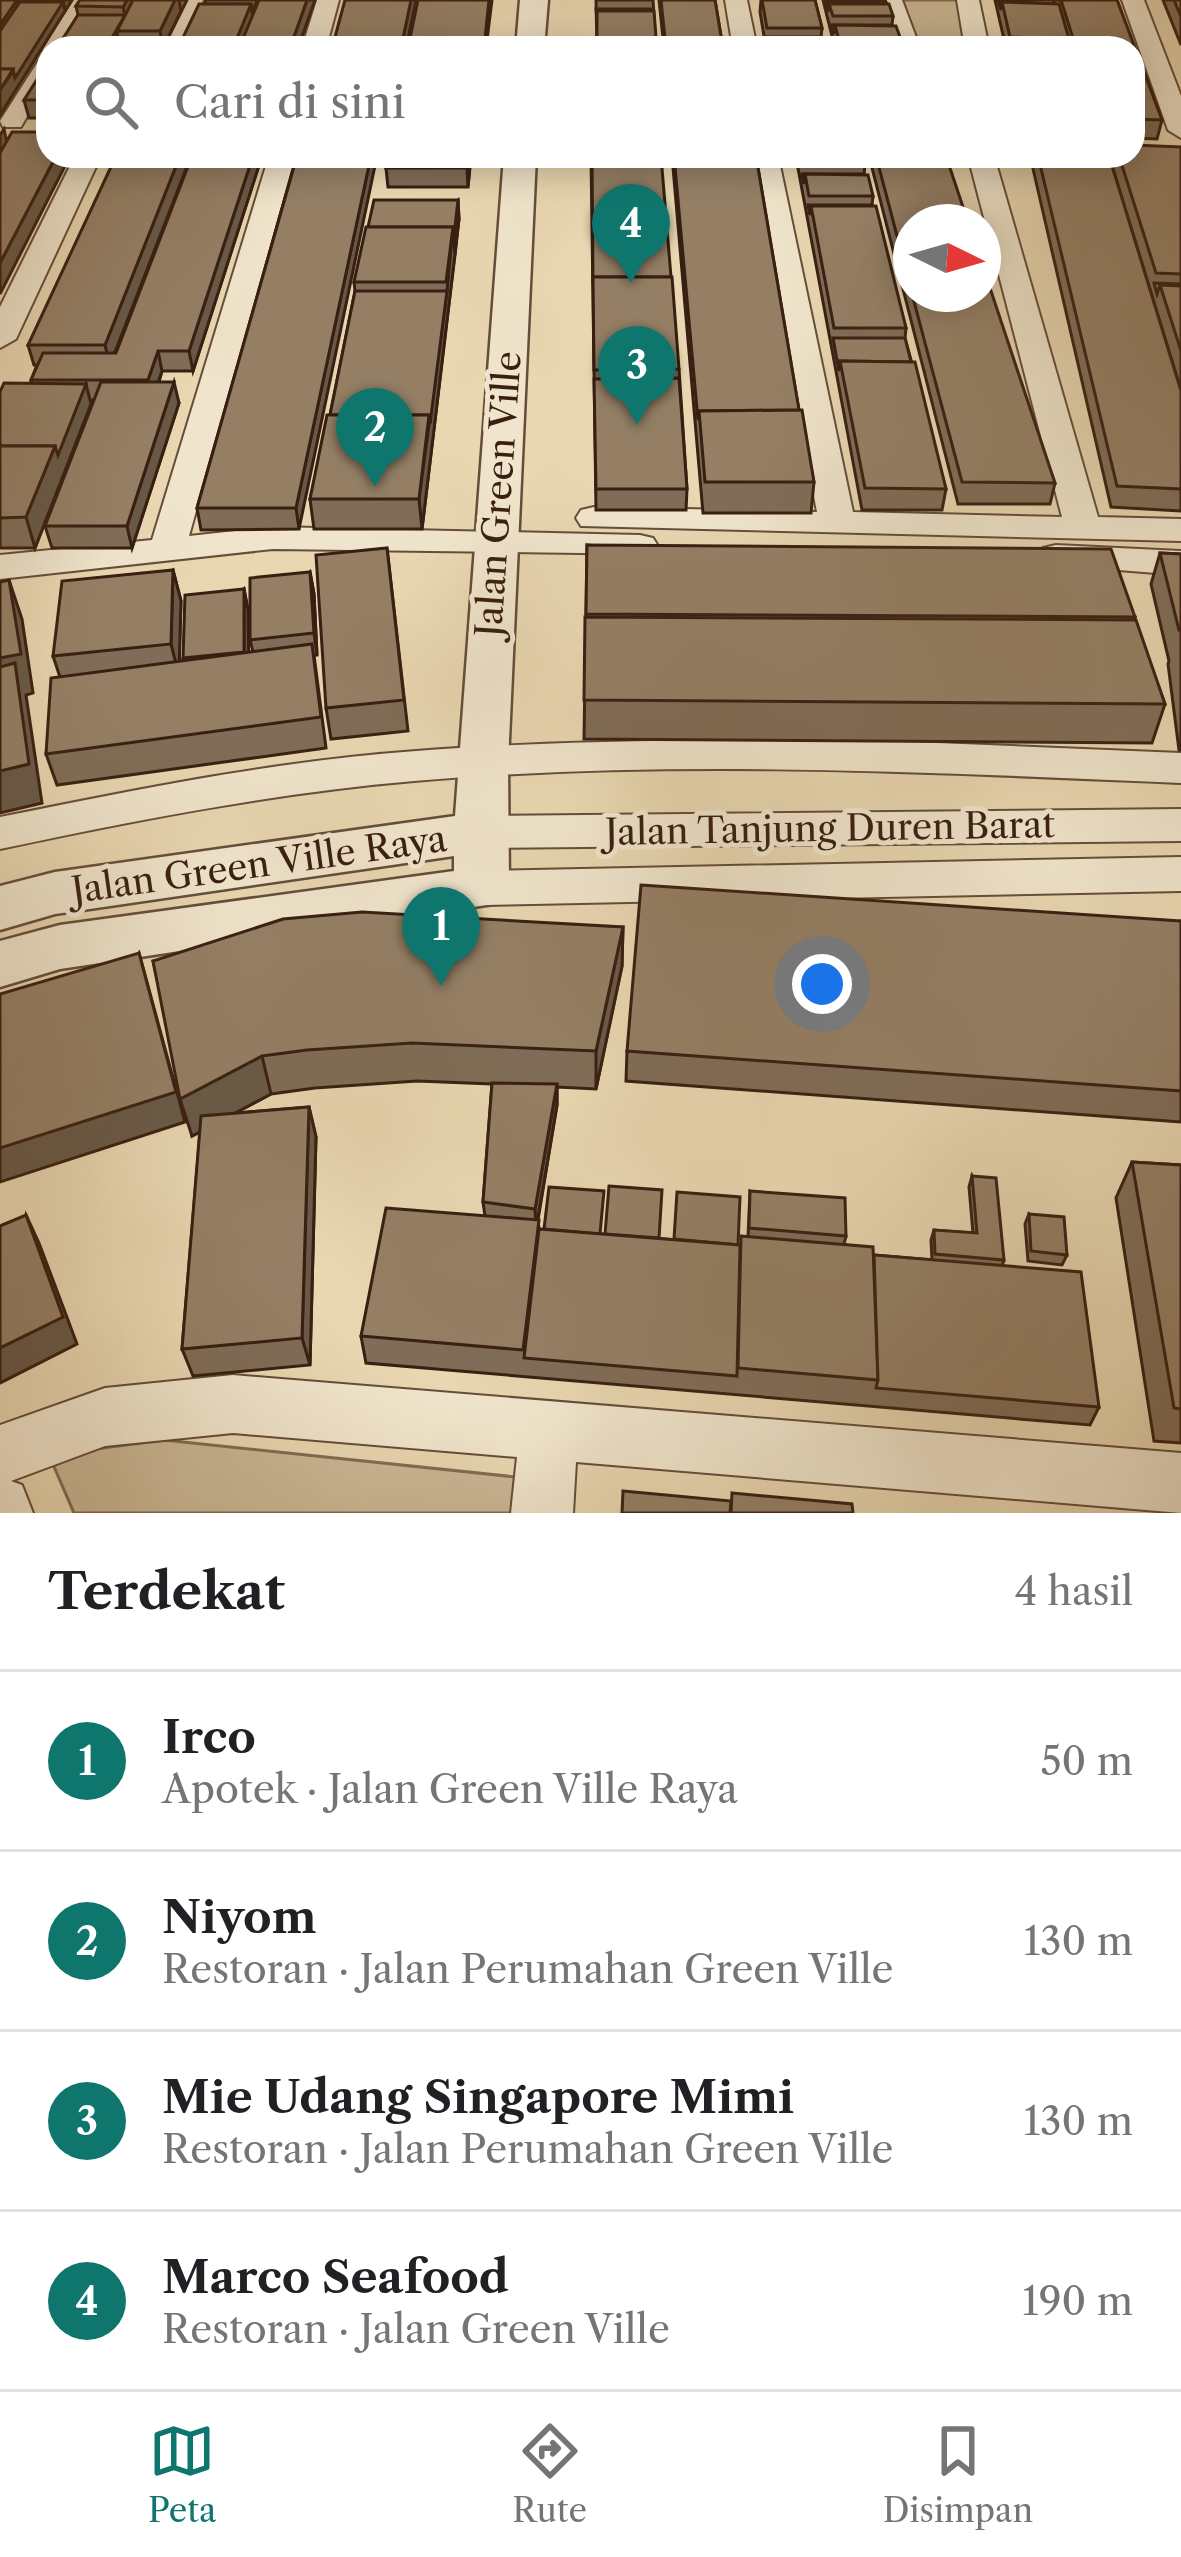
<!DOCTYPE html>
<html lang="id">
<head>
<meta charset="utf-8">
<style>
  body { margin:0; font-family:"Libre Caslon Text",serif; background:#f2f2f2; color:#202124 }
  .compass { position:absolute; left:893px; top:204px; width:108px; height:108px; border-radius:50%; background:#fff; box-shadow:0 6px 30px #0003; rotate:95deg }
  .you { position:absolute; left:822px; top:984px; width:42px; height:42px; margin:-30px; border:9px solid #fff; border-radius:50%; background:#1a73e8; box-shadow:0 0 0 18px #1a73e833 }
  .badge { display:grid; place-items:center; width:78px; height:78px; border-radius:50%; background:#0f766e; color:#fff; font-size:39px; font-weight:700 }
  .pin { position:absolute; translate:-50% -99px; filter:drop-shadow(0 3px 6px #0008) }
  .pin::after { content:''; position:absolute; top:63px; width:42px; height:36px; background:inherit; clip-path:polygon(0 0,100% 0,50% 100%) }
  .list { margin:0; padding:0; list-style:none }
  h2 { display:flex; justify-content:space-between; align-items:center; height:156px; margin:0; padding:0 48px; font-size:51px }
  h2 small { font-size:39px; font-weight:400; color:#757577 }
  .list li { display:grid; grid-template-columns:78px 1fr auto; gap:36px; align-items:center; box-sizing:border-box; height:180px; padding:0 48px; border-top:3px solid #e0e0e0 }
  .list b { display:block; font-size:45px; white-space:nowrap }
  .list p { margin:0; font-size:39px; white-space:nowrap; color:#757577 }
  .list em { font-size:39px; font-style:normal; color:#757577 }
  .icon { flex:none; width:66px; height:66px; fill:none; stroke:currentColor; stroke-width:2; stroke-linecap:round; stroke-linejoin:round }
  .map { position:relative; flex:none; width:1181px; height:1513px; overflow:hidden }
  .search { position:absolute; background:#fff; box-shadow:0 6px 30px #0003; left:36px; right:36px; top:36px; height:132px; display:flex; align-items:center; gap:30px; box-sizing:border-box; padding:0 42px; border-radius:36px; color:#757577; font-size:45px }
  .sheet { height:876px; background:#fff }
  nav { display:flex; justify-content:space-around; align-items:center; box-sizing:border-box; height:168px; border-top:3px solid #e0e0e0; background:#fff; font-size:33px; color:#757577 }
  nav a { display:grid; justify-items:center; gap:6px }
  nav .on { color:#0f766e }
  .map>svg:first-child { display:block }
  .green { fill:#cab896; stroke:#826c54; stroke-width:3 }
  .lines { fill:none; stroke-linecap:round; stroke-linejoin:round }
  .minor-casing { stroke:#654d3a; stroke-width:4 }
  .tertiary-casing { stroke:#654d3a; stroke-width:5 }
  .minor { fill:#f0e5cc; fill-rule:evenodd }
  .tertiary { fill:#f0e5cc; fill-rule:evenodd }
  .wall { fill:#7f6d57; stroke:#391f12; stroke-width:3 }
  .shaded-wall { fill:#685947; stroke:#391f12; stroke-width:3 }
  .building { fill:#947f65; stroke:#391f12; stroke-width:3 }
  .labels { text-anchor:middle; dominant-baseline:central; stroke-width:10; stroke-linejoin:round; paint-order:stroke }
  .street-label { font-size:36px; fill:#391f12; stroke:#f0e5cc }
</style>
</head>
<body>
<div class="map">
<svg width="1181" height="1513" viewBox="0 0 1181 1513">
  <rect width="100%" height="100%" fill="#e8d7b1"/>
  <filter id="stains"><feTurbulence type="fractalNoise" baseFrequency=".00167" numOctaves="4"/><feColorMatrix values="0 0 0 0 .2 0 0 0 0 .09 0 0 0 0 .02 0 0 0 .5 -.17"/></filter>
  <radialGradient id="worn" r=".72"><stop offset=".6" stop-color="#630" stop-opacity="0"/><stop offset="1" stop-color="#630" stop-opacity=".3"/></radialGradient>
  <g class="green">
    <polygon points="895,0 967,0 976,48 911,48"/>
    <polygon points="164,1440 535,1479 530,1513 74,1513 49,1455"/>
  </g>
  <g class="lines">
    <defs>
      <g id="minor">
        <polygon points="69,0 91,0 65,48 48,48 48,80 21,127 3,127 0,121 44,52 41,48"/>
        <polygon points="181,0 203,0 182,48 158,48"/>
        <polygon points="317,0 339,0 326,48 302,48"/>
        <polygon points="725,0 747,0 757,48 733,48"/>
        <polygon points="880,0 902,0 920,48 896,48"/>
        <polygon points="957,0 979,0 989,48 965,48"/>
        <polygon points="1122,0 1144,0 1181,96 1181,138 1168,130"/>
        <polygon points="75,156 101,156 16,339 0,348 0,307"/>
        <polygon points="269,156 295,156 189,536 273,527 640,535 653,538 658,546 653,554 273,549 0,579 0,555 152,540"/>
        <polygon points="752,156 778,156 853,512 1062,517 968,156 994,156 1098,517 1181,519 1181,541 581,526 576,518 581,510 594,507 817,512"/>
        <polygon points="1056,545 1181,551 1181,575 1043,564 1038,556 1043,548"/>
        <path d="M 838,739 L 1181,753 L 1181,783 C 926,772 669,759 414,781 C 274,793 137,820 0,849 L 0,817 C 138,789 276,761 416,751 C 557,740 697,741 838,739 Z"/>
        <polygon points="1181,809 1181,841 480,848 464,843 458,832 464,821 480,816"/>
        <polygon points="1181,857 1181,891 481,905 465,900 458,888 465,876 481,871"/>
        <polygon points="233,1375 1181,1453 1181,1513 576,1462 573,1513 511,1513 517,1457 233,1433 105,1446 11,1481 22,1485 33,1513 0,1513 0,1425 105,1388"/>
      </g>
      <g id="tertiary">
        <polygon points="520,0 548,0 544,48 516,48"/>
        <polygon points="504,156 536,156 508,762 509,888 500,903 60,969 0,987 0,941 60,925 454,871 454,856 55,914 0,930 0,886 55,872 455,816"/>
      </g>
    </defs>
    <use href="#minor" class="minor-casing"/>
    <use href="#tertiary" class="tertiary-casing"/>
    <use href="#minor" class="minor"/>
    <use href="#tertiary" class="tertiary"/>
  </g>
  <g class="wall">
    <polygon points="0,0 72,0 0,115"/>
    <polygon points="80,0 187,0 163,48 120,48 118,39 62,41 78,15 76,6"/>
    <polygon points="596,0 653,0 656,48 597,48"/>
    <polygon points="659,0 715,0 723,48 664,48"/>
    <polygon points="761,0 815,0 822,28 821,37 827,48 766,48 760,12"/>
    <polygon points="823,0 885,0 893,16 892,25 904,48 835,48"/>
    <polygon points="995,0 1117,0 1162,120 1157,139 1133,138 1133,48 1006,48"/>
    <polygon points="1163,0 1181,0 1181,45"/>
    <polygon points="48,70 48,118 29,118 24,100"/>
    <polygon points="1181,147 1181,390 1111,163 1113,156 1133,156"/>
    <polygon points="192,156 262,156 193,371 162,371 159,382 179,403 132,548 52,548 45,526 94,400 90,400 91,404 35,548 0,548 0,392 32,383 31,380 37,365 34,365 28,345"/>
    <polygon points="297,156 299,529 201,530 197,508"/>
    <polygon points="471,156 468,187 388,187 386,168"/>
    <polygon points="591,156 679,369 687,489 686,510 596,510"/>
    <polygon points="672,156 756,156 799,410 814,482 811,513 703,513"/>
    <polygon points="798,156 863,156 865,164 864,175 873,196 872,205 906,328 905,338 946,489 942,510 862,510 797,163"/>
    <polygon points="869,156 946,156 911,222 911,294 983,294 1055,483 1050,504 958,504"/>
    <polygon points="1032,156 1109,156 1181,391 1181,511 1111,507 1031,160"/>
    <polygon points="458,200 459,219 422,529 314,529 310,499 330,415 355,291 354,282"/>
    <polygon points="587,545 1135,617 1134,620 1165,704 1152,743 584,739"/>
    <polygon points="387,548 408,731 331,739 326,708"/>
    <polygon points="1160,553 1181,554 1181,750 1179,750 1168,664 1169,661 1151,584"/>
    <polygon points="173,570 181,601 179,661 184,661 183,658 244,589 248,610 248,652 253,652 250,640 310,572 314,594 317,655 314,655 326,748 57,785 46,754 60,677 53,656"/>
    <polygon points="1181,921 1181,1122 626,1081 627,1051"/>
    <polygon points="623,927 622,966 596,1089 557,1087 557,1105 538,1220 539,1229 740,1245 748,1237 750,1191 846,1236 844,1244 874,1255 932,1260 931,1240 934,1230 973,1233 969,1187 972,1176 1004,1260 1002,1266 1099,1407 1090,1425 366,1363 361,1336 485,1216 483,1202 492,1084 417,1081 315,1088 271,1094 235,1113 309,1107 316,1137 310,1365 193,1376 182,1349 200,1132 192,1136 153,961"/>
    <polygon points="1132,1162 1181,1165 1181,1443 1154,1441 1116,1198"/>
    <polygon points="1029,1214 1067,1255 1062,1265 1028,1261 1025,1224"/>
  </g>
  <g class="shaded-wall">
    <polygon points="17,0 19,9 0,37 0,25"/>
    <polygon points="63,0 72,0 65,11"/>
    <polygon points="127,0 140,0 127,24 123,7"/>
    <polygon points="175,0 179,0 181,11 163,48 160,31"/>
    <polygon points="307,0 315,0 298,48 290,48"/>
    <polygon points="411,0 416,0 406,48 401,48"/>
    <polygon points="489,0 492,0 486,48 484,48"/>
    <polygon points="63,2 65,11 0,115 0,90"/>
    <polygon points="251,4 254,21 243,48 233,48"/>
    <polygon points="125,15 117,31 118,39 113,48 107,48"/>
    <polygon points="4,129 8,148 0,163 0,135"/>
    <polygon points="56,156 70,156 0,294 0,263"/>
    <polygon points="180,156 191,156 110,365 105,345"/>
    <polygon points="253,156 262,156 193,371 189,351"/>
    <polygon points="371,156 377,156 299,529 296,508"/>
    <polygon points="468,156 471,156 468,187 467,168"/>
    <polygon points="458,200 459,219 455,255 454,236"/>
    <polygon points="453,227 455,255 422,529 419,499 447,291"/>
    <polygon points="158,351 162,371 152,400 148,380"/>
    <polygon points="174,382 179,403 132,548 127,526"/>
    <polygon points="86,384 91,404 35,548 26,517 55,446"/>
    <polygon points="173,570 181,601 179,675 171,644"/>
    <polygon points="310,572 314,594 317,655 314,633"/>
    <polygon points="9,580 22,619 33,693 26,695 42,803 0,813 0,658"/>
    <polygon points="244,589 248,610 249,674 244,652"/>
    <polygon points="623,927 622,966 596,1089 596,1051"/>
    <polygon points="139,953 185,1122 0,1182 0,1148"/>
    <polygon points="262,1056 271,1094 192,1136 180,1099"/>
    <polygon points="557,1084 557,1105 536,1229 535,1209"/>
    <polygon points="309,1107 316,1137 310,1365 302,1338"/>
    <polygon points="26,1215 39,1243 77,1344 0,1383 0,1348"/>
  </g>
  <g class="building">
    <polygon points="0,0 17,0 0,25"/>
    <polygon points="80,0 127,0 123,7 76,6"/>
    <polygon points="133,0 175,0 160,31 117,31"/>
    <polygon points="206,0 257,0 252,12 251,4 205,4"/>
    <polygon points="259,0 307,0 290,48 239,48"/>
    <polygon points="345,0 411,0 401,48 332,48"/>
    <polygon points="418,0 489,0 484,48 408,48"/>
    <polygon points="661,0 715,0 723,48 666,48"/>
    <polygon points="762,0 815,0 822,28 767,28"/>
    <polygon points="998,0 1053,0 1055,4 1002,2 1001,10"/>
    <polygon points="1061,0 1117,0 1162,120 1133,119 1133,48 1076,48"/>
    <polygon points="1174,0 1181,0 1181,17"/>
    <polygon points="20,2 63,2 15,78 13,69 0,69 0,31"/>
    <polygon points="826,2 885,2 886,4 829,4 828,12"/>
    <polygon points="1002,2 1059,4 1069,39 1010,37"/>
    <polygon points="199,4 251,4 233,48 178,48"/>
    <polygon points="829,4 889,4 893,16 833,16"/>
    <polygon points="596,9 653,9 653,11 597,11 597,19"/>
    <polygon points="597,11 654,11 656,38 597,38"/>
    <polygon points="78,15 125,15 110,41 62,40"/>
    <polygon points="832,25 892,25 893,26 835,25 834,34"/>
    <polygon points="835,25 896,26 904,48 841,48"/>
    <polygon points="766,37 821,37 822,40 769,40 768,48"/>
    <polygon points="769,40 825,40 827,48 771,48"/>
    <polygon points="60,41 111,41 107,48 56,48"/>
    <polygon points="1009,45 1068,47 1068,48 1010,48"/>
    <rect x="597" y="46" width="59" height="2"/>
    <polygon points="0,69 13,69 0,90"/>
    <polygon points="43,70 48,70 48,100 24,100"/>
    <polygon points="12,132 48,132 48,156 56,156 0,263 0,153"/>
    <polygon points="1133,145 1181,147 1181,274 1156,273 1119,156 1133,156"/>
    <polygon points="116,156 180,156 105,345 28,345"/>
    <polygon points="192,156 253,156 189,351 158,351 148,380 31,380 43,353 116,353"/>
    <polygon points="297,156 371,156 296,508 197,508"/>
    <polygon points="389,156 468,156 467,168 386,168"/>
    <polygon points="592,156 661,156 671,277 593,277 593,285"/>
    <polygon points="674,156 756,156 799,410 699,411 698,420"/>
    <polygon points="801,156 863,156 865,164 803,164"/>
    <polygon points="876,156 946,156 968,222 911,222 911,251 901,251"/>
    <polygon points="1038,156 1109,156 1181,391 1181,489 1117,486"/>
    <polygon points="802,174 864,174 864,175 805,174 804,184"/>
    <polygon points="805,174 868,175 873,196 809,196"/>
    <polygon points="374,200 458,200 454,236 453,227 368,227"/>
    <polygon points="808,205 872,205 872,206 811,206 810,215"/>
    <polygon points="811,206 876,206 906,328 834,328"/>
    <polygon points="366,227 453,227 446,282 354,282"/>
    <polygon points="904,262 911,262 911,289"/>
    <polygon points="983,267 1055,483 962,482 912,294 983,294"/>
    <polygon points="593,277 672,277 679,369 594,370"/>
    <polygon points="1154,283 1181,284 1181,286 1160,285 1157,294"/>
    <polygon points="1160,285 1181,286 1181,351"/>
    <polygon points="355,291 447,291 430,424 429,415 330,415"/>
    <polygon points="833,338 905,338 911,362 840,361 839,371"/>
    <polygon points="840,361 915,362 946,489 865,488"/>
    <polygon points="679,378 687,489 596,489 594,379"/>
    <polygon points="101,382 174,382 127,526 45,526"/>
    <polygon points="4,383 86,384 58,455 55,446 0,446 0,392"/>
    <polygon points="802,410 814,482 705,482 699,411"/>
    <polygon points="327,415 429,415 419,499 310,499"/>
    <polygon points="0,446 55,446 26,517 0,518"/>
    <polygon points="587,545 1111,549 1135,617 586,614"/>
    <polygon points="387,548 404,700 326,708 316,555"/>
    <polygon points="1160,553 1181,554 1181,630 1179,630"/>
    <polygon points="173,570 171,644 53,656 62,581"/>
    <polygon points="310,572 314,633 250,640 250,578"/>
    <polygon points="9,580 21,654 0,658 0,582"/>
    <polygon points="244,589 244,652 183,658 185,595"/>
    <polygon points="585,617 1136,620 1165,704 584,700"/>
    <polygon points="312,644 321,717 46,754 51,678"/>
    <polygon points="15,663 29,764 0,771 0,667"/>
    <polygon points="641,885 1181,921 1181,1091 627,1051"/>
    <polygon points="362,912 623,927 596,1051 412,1043 307,1050 262,1056 180,1099 153,961 283,919"/>
    <polygon points="139,953 176,1092 0,1148 0,994"/>
    <polygon points="492,1083 557,1084 535,1209 483,1202"/>
    <polygon points="309,1107 302,1338 182,1349 201,1116"/>
    <polygon points="1132,1162 1181,1165 1181,1409 1174,1408"/>
    <polygon points="972,1176 996,1178 1004,1260 935,1254 934,1230 977,1233"/>
    <polygon points="609,1186 662,1190 659,1238 605,1234"/>
    <polygon points="549,1187 604,1191 600,1234 544,1229"/>
    <polygon points="750,1191 845,1198 846,1236 749,1228"/>
    <polygon points="677,1192 740,1197 738,1245 674,1239"/>
    <polygon points="386,1208 539,1220 523,1350 361,1336"/>
    <polygon points="1029,1214 1064,1217 1067,1255 1031,1251"/>
    <polygon points="26,1215 63,1317 0,1348 0,1226"/>
    <polygon points="539,1229 740,1245 737,1376 524,1358"/>
    <polygon points="741,1236 873,1247 878,1380 738,1368"/>
    <polygon points="874,1255 1081,1272 1099,1407 876,1388 878,1380"/>
    <polygon points="623,1491 731,1501 730,1513 622,1513"/>
    <polygon points="732,1493 852,1504 853,1513 731,1513"/>
  </g>
  <g class="labels">
    <g class="street-label">
      <text transform="translate(498 494) rotate(-86)">Jalan Green Ville</text>
      <text transform="translate(830 828) rotate(-1)">Jalan Tanjung Duren Barat</text>
      <text transform="translate(259 864) rotate(-8)">Jalan Green Ville Raya</text>
    </g>
  </g>
  <rect width="100%" height="100%" filter="url(#stains)"/>
  <rect width="100%" height="100%" fill="url(#worn)"/>
</svg>
<svg class="compass" viewBox="-18 -18 36 36"><path d="M0-13l5 13h-10z" fill="#e53935"/><path d="M0 13l5-13h-10z" fill="#757577"/></svg>
<div class="you"></div>
<div class="pin badge" style="left:441px;top:986px">1</div>
<div class="pin badge" style="left:375px;top:487px">2</div>
<div class="pin badge" style="left:637px;top:425px">3</div>
<div class="pin badge" style="left:631px;top:283px">4</div>
<div class="search"><svg class="icon" aria-label="search" viewBox="0 0 24 24"><circle cx="10" cy="10" r="6"/><path d="M15 15l6 6"/></svg>Cari di sini</div>
</div>
<section class="sheet">
<h2>Terdekat<small>4 hasil</small></h2>
<ul class="list">
<li><span class="badge">1</span><div><b>Irco</b><p>Apotek · Jalan Green Ville Raya</p></div><em>50 m</em></li>
<li><span class="badge">2</span><div><b>Niyom</b><p>Restoran · Jalan Perumahan Green Ville</p></div><em>130 m</em></li>
<li><span class="badge">3</span><div><b>Mie Udang Singapore Mimi</b><p>Restoran · Jalan Perumahan Green Ville</p></div><em>130 m</em></li>
<li><span class="badge">4</span><div><b>Marco Seafood</b><p>Restoran · Jalan Green Ville</p></div><em>190 m</em></li>
</ul>
</section>
<nav>
<a class="on"><svg class="icon" aria-label="map" viewBox="0 0 24 24"><path d="M3 6l6-2 6 2 6-2v14l-6 2-6-2-6 2zM9 4v14M15 6v14"/></svg>Peta</a>
<a><svg class="icon" aria-label="directions" viewBox="0 0 24 24"><path d="M12 3l9 9-9 9-9-9zM9 14v-3h6M13 9l2 2-2 2"/></svg>Rute</a>
<a><svg class="icon" aria-label="saved" viewBox="0 0 24 24"><path d="M7 4h10v16l-5-4-5 4z"/></svg>Disimpan</a>
</nav>
</body>
</html>
